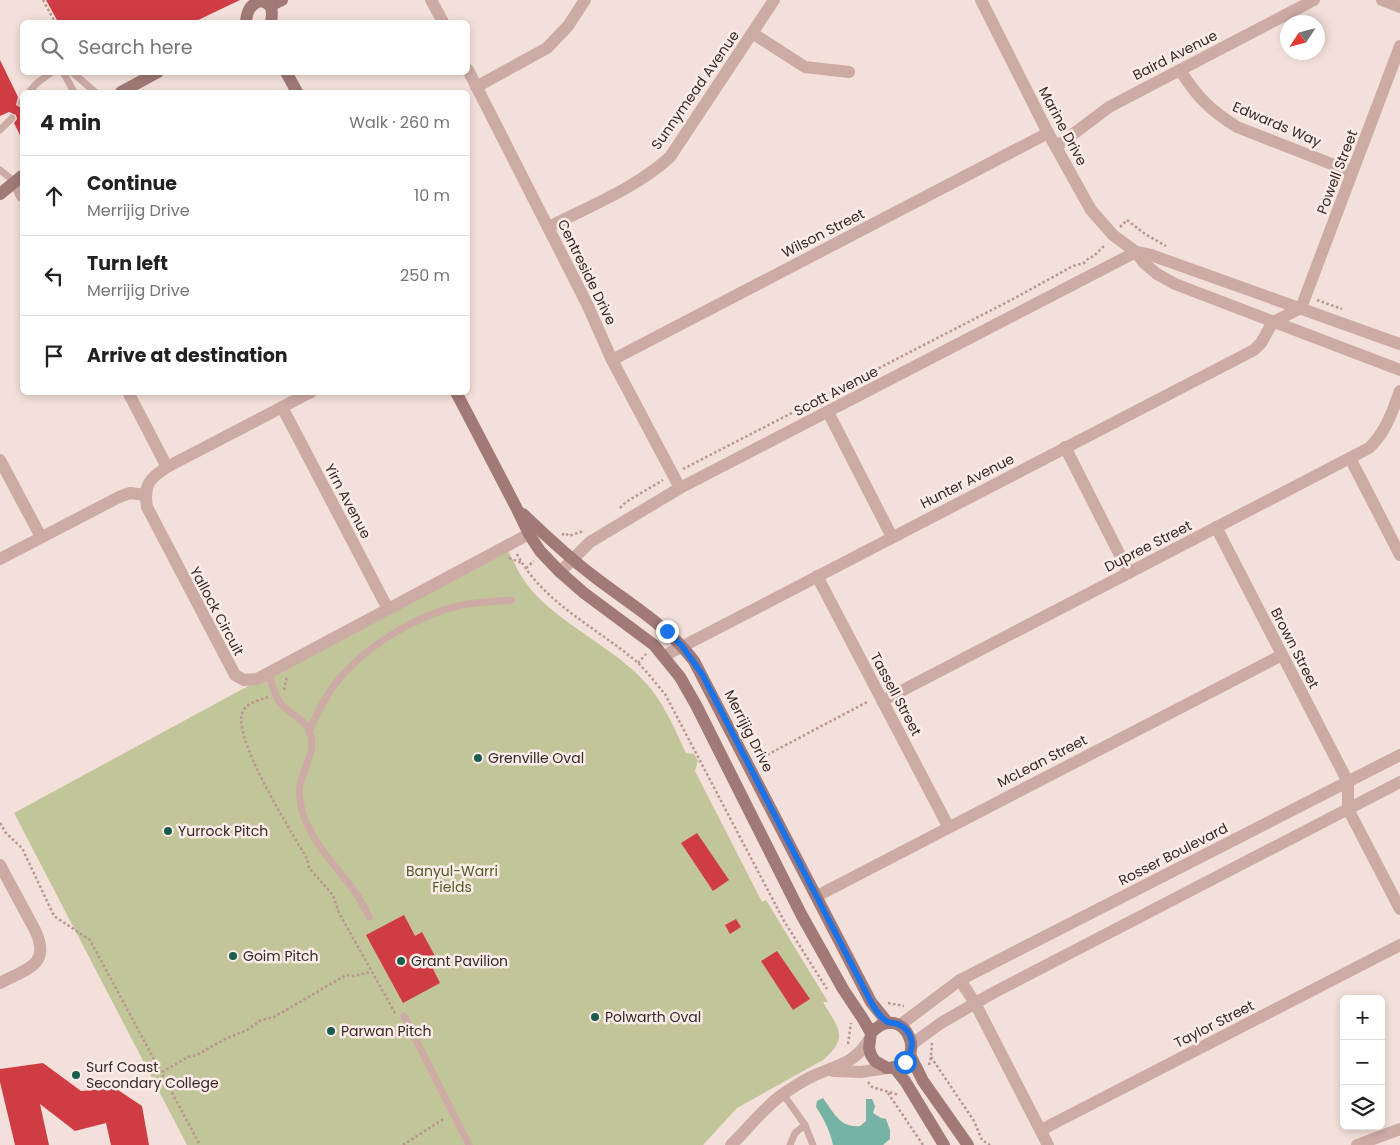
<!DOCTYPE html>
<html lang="en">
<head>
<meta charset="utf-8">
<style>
  body { margin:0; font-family:Poppins,sans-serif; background:#f6f6f6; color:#222 }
  .controls { position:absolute; right:15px; bottom:15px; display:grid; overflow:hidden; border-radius:8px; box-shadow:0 2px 8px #0003 }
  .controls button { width:45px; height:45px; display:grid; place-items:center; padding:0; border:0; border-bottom:1px solid #e0e0e0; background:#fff; color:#222; font:25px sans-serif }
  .compass { position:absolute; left:1280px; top:15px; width:45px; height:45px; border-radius:50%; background:#fff; box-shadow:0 2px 8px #0003; rotate:234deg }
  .stop { position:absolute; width:15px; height:15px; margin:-11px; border:4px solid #1a73e8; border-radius:50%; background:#fff }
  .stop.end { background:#1a73e8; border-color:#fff; box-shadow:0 1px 5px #0008 }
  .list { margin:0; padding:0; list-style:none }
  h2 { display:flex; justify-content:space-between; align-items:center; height:65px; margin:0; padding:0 20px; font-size:21px }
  h2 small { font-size:16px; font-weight:400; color:#767676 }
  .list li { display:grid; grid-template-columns:32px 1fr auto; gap:15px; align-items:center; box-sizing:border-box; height:80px; padding:0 20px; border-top:1px solid #e0e0e0 }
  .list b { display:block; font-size:19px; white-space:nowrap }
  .list p { margin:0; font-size:16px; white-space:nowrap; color:#767676 }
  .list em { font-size:16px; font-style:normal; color:#767676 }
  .icon { flex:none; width:28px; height:28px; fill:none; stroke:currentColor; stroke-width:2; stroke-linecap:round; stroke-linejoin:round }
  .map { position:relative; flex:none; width:1400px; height:1145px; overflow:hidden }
  .search { position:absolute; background:#fff; box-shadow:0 2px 8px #0003; left:20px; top:20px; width:450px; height:55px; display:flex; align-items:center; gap:12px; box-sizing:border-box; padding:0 18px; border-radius:8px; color:#767676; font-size:19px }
  .panel { position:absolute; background:#fff; box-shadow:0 2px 8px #0003; left:20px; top:90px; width:450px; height:305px; border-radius:8px }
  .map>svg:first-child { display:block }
  .green { fill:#c2c499 }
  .water { fill:#77b3a4 }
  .building { fill:#d03c44 }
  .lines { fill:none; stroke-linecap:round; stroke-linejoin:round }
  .path { stroke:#b9958f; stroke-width:2.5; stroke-dasharray:2.5 2.5; stroke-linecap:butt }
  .lane { stroke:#cdaba5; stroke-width:7 }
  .street { stroke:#cdaba5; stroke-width:12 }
  .secondary { stroke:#a17976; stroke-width:12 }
  .route { stroke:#1a73e8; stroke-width:6 }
  .poi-dot { fill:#195d4d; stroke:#fbece7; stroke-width:2 }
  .labels { text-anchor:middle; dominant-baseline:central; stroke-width:5; stroke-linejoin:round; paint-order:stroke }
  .street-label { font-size:14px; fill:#382727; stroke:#fbece7 }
  .poi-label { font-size:14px; fill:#382727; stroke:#fbece7; text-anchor:start }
  .park-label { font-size:14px; fill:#555829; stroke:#fbece7 }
</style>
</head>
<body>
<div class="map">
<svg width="1400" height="1145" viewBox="0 0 1400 1145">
  <rect width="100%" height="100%" fill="#f4e0da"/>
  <path class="green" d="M 506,546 C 514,563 522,581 536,595 C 569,630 622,652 651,689 C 666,708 676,732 686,753 L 694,754 L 698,761 L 695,771 L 762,902 L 766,900 L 828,1002 L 823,1002 C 838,1028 850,1037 823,1060 L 737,1108 L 703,1145 L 187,1145 L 14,813 Z"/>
  <path class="water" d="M 823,1098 C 834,1113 840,1128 860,1126 L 866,1121 L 866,1099 L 872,1099 L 875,1106 L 873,1113 L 881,1118 L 886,1119 L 890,1130 L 890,1139 L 883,1145 L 833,1145 C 830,1131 824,1119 816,1107 L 817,1101 Z"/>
  <g class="building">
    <polygon points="46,0 240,0 194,22 58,22"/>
    <polygon points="0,60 18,97 16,105 22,108 22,139 14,123 17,119 16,115 9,112 0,116"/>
    <polygon points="697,833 729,880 713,891 681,843"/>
    <polygon points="404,915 415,936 422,932 436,958 429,961 440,983 403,1003 366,935"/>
    <polygon points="736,919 741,927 730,934 725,925"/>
    <polygon points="777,951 810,999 793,1010 761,961"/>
    <polygon points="43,1063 81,1091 115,1088 142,1106 149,1145 111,1145 106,1123 75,1131 40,1104 49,1145 15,1145 0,1082 0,1069"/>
  </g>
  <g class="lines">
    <g class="path">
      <polyline points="43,0 55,22"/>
      <polyline points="92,72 95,76"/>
      <polyline points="1120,227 1127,220 1145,234 1166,246"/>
      <polyline points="1317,300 1342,309"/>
      <polyline points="683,469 1013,299 1073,266 1084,263 1089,258 1094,256 1105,245"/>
      <polyline points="620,508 626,502 663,480"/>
      <polyline points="562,535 565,533 569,536 583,531"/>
      <path d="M 517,554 C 543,603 596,627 637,662 C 647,671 656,684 665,694 L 784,921 L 827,989"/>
      <polyline points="509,558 522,563"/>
      <polyline points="526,568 534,561"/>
      <polyline points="638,663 646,654"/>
      <polyline points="284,690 287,676"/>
      <path d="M 268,697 C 260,700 250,702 244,709 C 227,732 294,835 307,859 L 309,868 L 333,895 L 339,913 L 395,1013"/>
      <polyline points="763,757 869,701"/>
      <polyline points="0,823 6,833 22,848 54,916 90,940 200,1145"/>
      <polyline points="888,1003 904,1006"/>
      <polyline points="848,1044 851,1023"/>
      <polyline points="931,1057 974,1121 982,1140 990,1145"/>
      <polyline points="929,1065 931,1057 932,1043"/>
      <polyline points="162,1072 188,1057 197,1055 225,1039 247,1030 261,1020 274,1017 346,975 354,976 371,972"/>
      <polyline points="868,1082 872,1087 899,1095"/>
      <polyline points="888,1093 923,1145"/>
      <polyline points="403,1145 445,1118"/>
    </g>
    <g class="lane">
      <polyline points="63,72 74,92"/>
      <polyline points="72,72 95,92"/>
      <polyline points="29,92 37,83 52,72"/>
      <polyline points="21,103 22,101"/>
      <polyline points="0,130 12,118"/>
      <polyline points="0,170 15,182"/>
      <path d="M 268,673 C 272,683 274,696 281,704 C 290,714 303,718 309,730 C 317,748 306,764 301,781 C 298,791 300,802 302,811 C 315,854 352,877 369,917"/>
      <path d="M 309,731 C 317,715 324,698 335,684 C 364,647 416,615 462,605 C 479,602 495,601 512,600"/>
      <polyline points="404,1016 469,1145"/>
      <polyline points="783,1094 805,1125 813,1145"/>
      <polyline points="790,1145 795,1133 805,1125"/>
    </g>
    <g class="street">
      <polyline points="431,0 443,22"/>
      <polyline points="981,0 1048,133 1091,210 1113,235 1136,252 1144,263 1157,274 1175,284 1400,370"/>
      <polyline points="1382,0 1400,7"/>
      <polyline points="752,33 805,67 849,72"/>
      <polyline points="468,70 587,304 612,360 680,488"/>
      <path d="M 1180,70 C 1197,97 1210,110 1237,127 L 1352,172"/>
      <polyline points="476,87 547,48 568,26 585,0"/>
      <polyline points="1056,147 1109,107 1314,0"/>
      <polyline points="15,182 22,196"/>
      <path d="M 549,227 C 590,206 636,188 670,157 L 774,0"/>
      <polyline points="1136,252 1151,255 1400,344"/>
      <polyline points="612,360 1048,133"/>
      <polyline points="128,392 167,467"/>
      <path d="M 311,392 L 167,467 C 150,478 143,485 147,507 L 235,675 L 244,680 L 257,679 L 529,534"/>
      <polyline points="282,407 388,609"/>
      <polyline points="828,412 892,537"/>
      <polyline points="1065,447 1129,573"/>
      <polyline points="1350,458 1400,555"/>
      <polyline points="0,460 41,537"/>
      <polyline points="1216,527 1348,782 1348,809 1400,909"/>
      <polyline points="0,559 119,497 130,493 145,495"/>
      <polyline points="560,572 590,542 680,488 1136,252"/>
      <polyline points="817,576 948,826"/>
      <polyline points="664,656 1254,350 1261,343 1273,322 1301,308 1400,46"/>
      <path d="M 882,701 L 1369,448 C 1386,432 1392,412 1400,391"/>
      <path d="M 0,865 L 35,930 C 52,965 26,969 0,983"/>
      <polyline points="817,896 1282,655"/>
      <polyline points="960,980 975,1003 1048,1145"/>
      <polyline points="900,1025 960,980 1400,755"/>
      <polyline points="912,1044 941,1023 993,993 1400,782"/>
      <polyline points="833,1071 861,1072 887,1068"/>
      <polyline points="1041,1130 1400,945"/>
      <path d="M 731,1145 C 749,1128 763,1108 783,1094 C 792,1088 802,1081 813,1076 C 837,1065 853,1065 869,1040"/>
      <polyline points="1357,1145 1400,1129"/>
    </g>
    <g class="secondary">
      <polyline points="270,6 282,0"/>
      <path d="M 246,22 C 247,12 249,5 260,1 C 273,3 273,11 271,22"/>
      <polyline points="286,72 297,92"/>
      <polyline points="121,92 158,72"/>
      <polyline points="0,194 22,176"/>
      <path d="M 456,392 L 516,507 L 529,534 L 540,551 L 560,572 L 584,593 L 654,645 L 680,677 L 696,705 L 801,914 L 843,989 L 863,1019 L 871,1033 L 869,1048 L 871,1055 L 875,1061 L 887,1068 C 933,1067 905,997 871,1033"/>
      <path d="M 523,514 C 545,535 567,556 592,575 C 628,603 666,624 694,661 L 871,1002 L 888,1023"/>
      <polyline points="910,1055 923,1081 968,1145"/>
      <polyline points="894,1067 905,1081 944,1145"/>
    </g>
  </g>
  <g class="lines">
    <path class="route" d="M 667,631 L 682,646 L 702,674 L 871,1002 C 875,1009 880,1017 886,1021 C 890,1024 894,1022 898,1024 C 915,1032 915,1049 905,1062"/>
  </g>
  <g class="poi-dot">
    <circle cx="478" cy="758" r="5"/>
    <circle cx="168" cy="831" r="5"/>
    <circle cx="233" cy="956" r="5"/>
    <circle cx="401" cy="961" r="5"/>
    <circle cx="595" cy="1017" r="5"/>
    <circle cx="331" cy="1031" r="5"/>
    <circle cx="76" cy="1075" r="5"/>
  </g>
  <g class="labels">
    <g class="street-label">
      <text transform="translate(1175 55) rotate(-27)">Baird Avenue</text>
      <text transform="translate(695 90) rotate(-55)">Sunnymead Avenue</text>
      <text transform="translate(1277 124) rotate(23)">Edwards Way</text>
      <text transform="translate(1063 126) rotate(62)">Marine Drive</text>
      <text transform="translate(1337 172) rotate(-69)">Powell Street</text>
      <text transform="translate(823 233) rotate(-27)">Wilson Street</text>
      <text transform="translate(587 272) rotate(64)">Centreside Drive</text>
      <text transform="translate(836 391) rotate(-27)">Scott Avenue</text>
      <text transform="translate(967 481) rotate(-27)">Hunter Avenue</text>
      <text transform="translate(348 501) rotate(62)">Yirn Avenue</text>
      <text transform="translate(1148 546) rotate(-27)">Dupree Street</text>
      <text transform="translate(217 611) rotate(62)">Yallock Circuit</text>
      <text transform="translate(1295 648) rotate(63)">Brown Street</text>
      <text transform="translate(896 694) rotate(62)">Tassell Street</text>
      <text transform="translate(749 731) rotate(63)">Merrijig Drive</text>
      <text transform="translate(1042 761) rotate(-27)">McLean Street</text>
      <text transform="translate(1173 854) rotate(-27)">Rosser Boulevard</text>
      <text transform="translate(1214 1024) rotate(-27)">Taylor Street</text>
    </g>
    <g class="poi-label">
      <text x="488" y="758">Grenville Oval</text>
      <text x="178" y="831">Yurrock Pitch</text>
      <text x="243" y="956">Goim Pitch</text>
      <text x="411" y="961">Grant Pavilion</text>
      <text x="605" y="1017">Polwarth Oval</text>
      <text x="341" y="1031">Parwan Pitch</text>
      <text x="86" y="1067">Surf Coast<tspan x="86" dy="16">Secondary College</tspan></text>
    </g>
    <g class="park-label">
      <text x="452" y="871">Banyul-Warri<tspan x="452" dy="16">Fields</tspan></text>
    </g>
  </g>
</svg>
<div class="controls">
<button>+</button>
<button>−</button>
<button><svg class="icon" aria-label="layers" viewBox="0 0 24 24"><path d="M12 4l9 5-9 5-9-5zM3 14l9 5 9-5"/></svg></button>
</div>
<svg class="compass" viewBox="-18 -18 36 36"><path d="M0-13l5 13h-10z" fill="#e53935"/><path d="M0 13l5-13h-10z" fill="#767676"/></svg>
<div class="stop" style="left:905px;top:1062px"></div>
<div class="stop end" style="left:667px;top:631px"></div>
<div class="search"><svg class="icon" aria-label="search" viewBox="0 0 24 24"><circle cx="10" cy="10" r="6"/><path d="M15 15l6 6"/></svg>Search here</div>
<section class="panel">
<h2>4 min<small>Walk · 260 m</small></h2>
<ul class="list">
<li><svg class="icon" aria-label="ahead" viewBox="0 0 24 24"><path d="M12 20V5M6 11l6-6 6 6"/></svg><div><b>Continue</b><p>Merrijig Drive</p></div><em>10 m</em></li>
<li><svg class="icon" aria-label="left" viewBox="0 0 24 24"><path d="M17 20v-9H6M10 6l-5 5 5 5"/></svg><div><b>Turn left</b><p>Merrijig Drive</p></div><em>250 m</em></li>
<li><svg class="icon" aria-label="arrive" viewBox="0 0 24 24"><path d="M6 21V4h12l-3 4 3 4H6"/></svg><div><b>Arrive at destination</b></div></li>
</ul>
</section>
</div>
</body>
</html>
